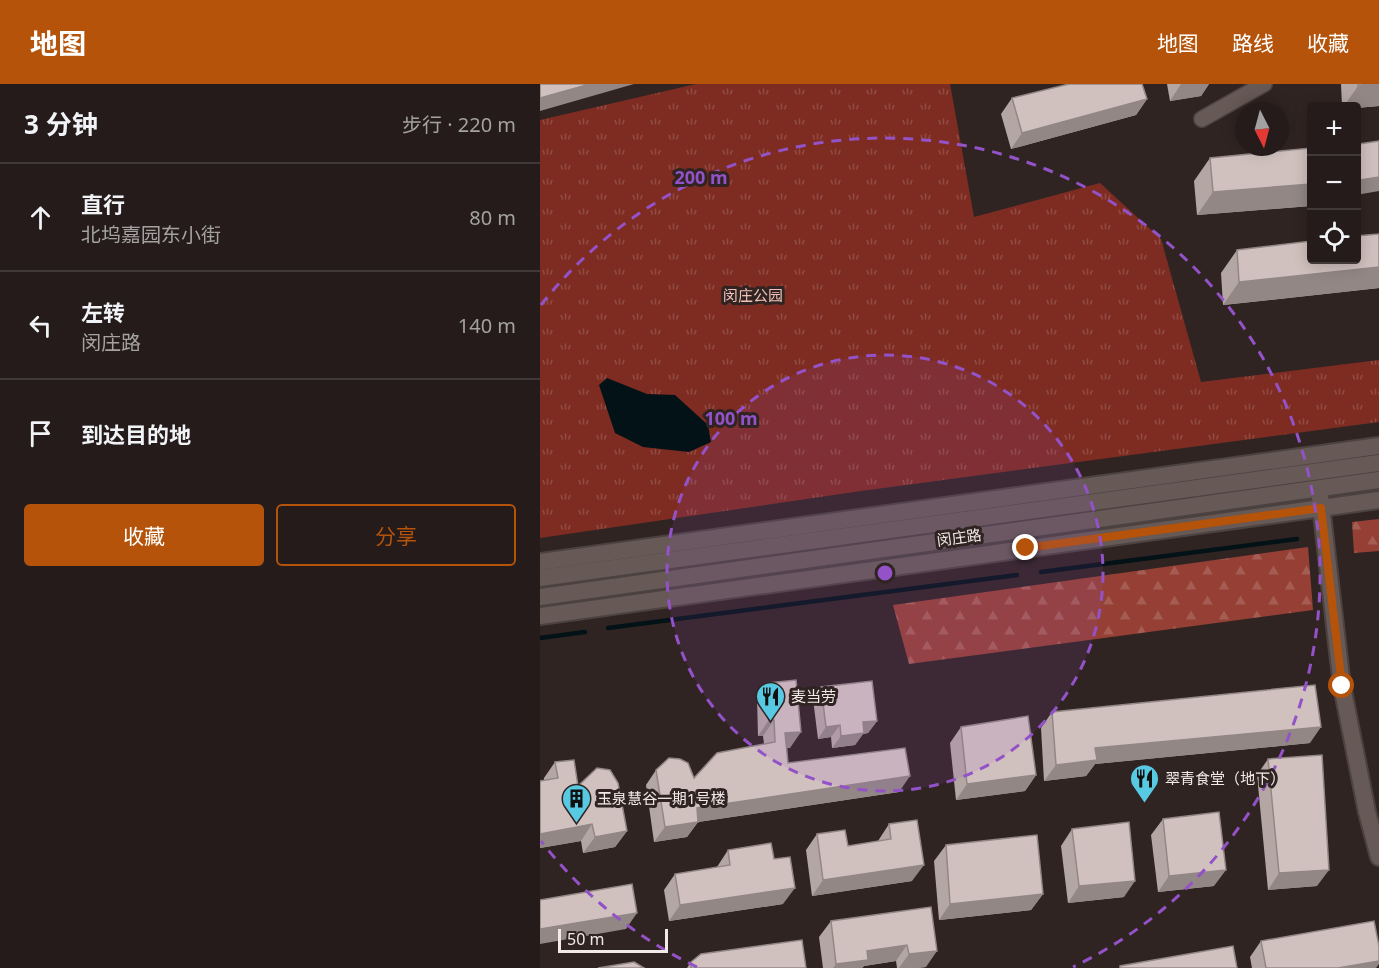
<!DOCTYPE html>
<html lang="zh">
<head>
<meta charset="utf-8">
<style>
  body { margin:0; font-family:"Noto Sans","Noto Sans SC",sans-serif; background:#302827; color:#f1f3f6 }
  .controls { position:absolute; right:18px; top:18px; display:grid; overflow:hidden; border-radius:6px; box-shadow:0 3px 15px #0003 }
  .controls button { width:54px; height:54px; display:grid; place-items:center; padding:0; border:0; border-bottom:2px solid #413939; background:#241b1a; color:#f1f3f6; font:30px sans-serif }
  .compass { position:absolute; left:695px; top:18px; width:54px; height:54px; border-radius:50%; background:#241b1a; box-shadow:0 3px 15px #0003; rotate:174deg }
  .scale { position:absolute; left:18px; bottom:15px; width:110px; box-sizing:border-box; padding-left:6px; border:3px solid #f2eae8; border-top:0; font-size:16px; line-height:21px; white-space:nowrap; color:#f2eae8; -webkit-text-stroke:4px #302422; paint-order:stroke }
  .stop { position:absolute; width:18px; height:18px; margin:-14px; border:4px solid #b45309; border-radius:50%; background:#fff }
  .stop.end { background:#b45309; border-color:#fff; box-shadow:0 2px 6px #0008 }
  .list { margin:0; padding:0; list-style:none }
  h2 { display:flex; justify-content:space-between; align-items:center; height:78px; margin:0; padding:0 24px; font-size:26px }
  h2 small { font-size:20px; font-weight:400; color:#a3a1a2 }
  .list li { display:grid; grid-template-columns:39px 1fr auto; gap:18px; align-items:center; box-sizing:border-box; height:108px; padding:0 24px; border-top:2px solid #413939 }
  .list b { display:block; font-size:22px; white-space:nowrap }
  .list p { margin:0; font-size:20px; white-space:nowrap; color:#a3a1a2 }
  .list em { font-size:20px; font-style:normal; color:#a3a1a2 }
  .actions { display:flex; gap:12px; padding:18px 24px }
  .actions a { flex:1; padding:14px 0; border:2px solid #b45309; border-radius:6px; text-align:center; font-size:21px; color:#b45309 }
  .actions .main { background:#b45309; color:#fff }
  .icon { flex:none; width:33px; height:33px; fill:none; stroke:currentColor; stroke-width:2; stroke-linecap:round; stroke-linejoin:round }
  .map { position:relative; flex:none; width:839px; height:884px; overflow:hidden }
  header { display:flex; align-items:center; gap:36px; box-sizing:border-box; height:84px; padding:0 30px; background:#b45309; color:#fff }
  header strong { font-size:28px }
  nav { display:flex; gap:33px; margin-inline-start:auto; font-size:21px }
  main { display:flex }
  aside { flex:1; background:#241b1a }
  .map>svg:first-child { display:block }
  .forest { fill:url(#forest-firs) }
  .park { fill:url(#park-tufts) }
  .water { fill:#031216 }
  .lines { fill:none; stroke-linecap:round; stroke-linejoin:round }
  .stream { stroke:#031216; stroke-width:4.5 }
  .minor-casing { stroke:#4c4240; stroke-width:18 }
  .tertiary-casing { stroke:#4c4240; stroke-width:20 }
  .secondary-casing { stroke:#4c4240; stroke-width:20 }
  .minor { stroke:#675956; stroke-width:15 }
  .tertiary { stroke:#675956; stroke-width:16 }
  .secondary { stroke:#675956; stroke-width:16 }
  .wall { fill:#b4a6a3 }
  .shaded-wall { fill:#928785 }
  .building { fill:#d1c1be; stroke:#928785; stroke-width:1.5 }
  .route { stroke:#b45309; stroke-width:8 }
  .ring { fill:none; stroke:#9352c7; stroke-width:3; stroke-dasharray:10 8 }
  .labels { text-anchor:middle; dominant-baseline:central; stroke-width:6; stroke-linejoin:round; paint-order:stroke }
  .park-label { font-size:15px; fill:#f3c1b8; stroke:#302422 }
  .street-label { font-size:15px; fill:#f2eae8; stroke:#302422 }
  .poi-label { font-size:15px; fill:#f2eae8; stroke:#302422; text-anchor:start }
  .centre { fill:#9352c7; stroke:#302422; stroke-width:3 }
  .ring-label { font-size:18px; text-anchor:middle; font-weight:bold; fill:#9352c7; stroke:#302422; stroke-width:6; stroke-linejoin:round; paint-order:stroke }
</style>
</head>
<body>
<header>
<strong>地图</strong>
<nav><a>地图</a><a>路线</a><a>收藏</a></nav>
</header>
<main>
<aside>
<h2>3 分钟<small>步行 · 220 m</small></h2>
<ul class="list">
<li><svg class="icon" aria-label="ahead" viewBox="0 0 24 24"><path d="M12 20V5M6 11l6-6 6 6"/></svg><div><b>直行</b><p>北坞嘉园东小街</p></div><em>80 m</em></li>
<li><svg class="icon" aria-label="left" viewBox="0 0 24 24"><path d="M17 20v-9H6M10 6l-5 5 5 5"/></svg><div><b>左转</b><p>闵庄路</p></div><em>140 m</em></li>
<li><svg class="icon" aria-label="arrive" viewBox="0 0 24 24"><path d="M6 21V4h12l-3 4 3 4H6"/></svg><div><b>到达目的地</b></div></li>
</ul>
<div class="actions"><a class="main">收藏</a><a>分享</a></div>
</aside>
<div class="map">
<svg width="839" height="884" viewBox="0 0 839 884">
  <defs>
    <pattern id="forest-firs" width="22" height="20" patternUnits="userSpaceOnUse" patternTransform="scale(1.5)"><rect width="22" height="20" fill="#964035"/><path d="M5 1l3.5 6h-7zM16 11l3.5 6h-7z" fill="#a55c52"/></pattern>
    <pattern id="park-tufts" width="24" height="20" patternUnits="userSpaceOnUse" patternTransform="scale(1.5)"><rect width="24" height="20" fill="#7e2c22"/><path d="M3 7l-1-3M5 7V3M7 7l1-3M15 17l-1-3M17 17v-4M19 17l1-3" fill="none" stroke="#914b42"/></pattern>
  </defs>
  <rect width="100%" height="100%" fill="#302422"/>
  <g class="forest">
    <polygon points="839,435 839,467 814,469 812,438"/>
    <polygon points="768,463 773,526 369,580 353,521"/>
  </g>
  <polygon class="park" points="156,0 410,0 434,133 560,99 621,155 661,298 839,276 839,338 321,407 0,454 0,36"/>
  <polygon class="water" points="67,294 107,310 135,311 168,341 171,358 149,368 103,363 75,349 59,301"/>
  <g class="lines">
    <g class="stream">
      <polyline points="501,488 757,455"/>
      <polyline points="68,544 477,491"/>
      <polyline points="0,554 45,548"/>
    </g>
    <defs>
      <polyline id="minor" points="662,35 724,0"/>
      <g id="tertiary">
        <polyline points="780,413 802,602 827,728 839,773"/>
        <polyline points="0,478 839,362"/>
        <polyline points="0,532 839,416"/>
      </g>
      <g id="secondary">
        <polyline points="0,494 839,379"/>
        <polyline points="0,513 839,396"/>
      </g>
    </defs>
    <use href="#minor" class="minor-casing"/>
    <use href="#tertiary" class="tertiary-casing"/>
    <use href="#secondary" class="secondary-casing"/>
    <use href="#minor" class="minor"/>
    <use href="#tertiary" class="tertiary"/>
    <use href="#secondary" class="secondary"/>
  </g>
  <g class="wall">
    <polygon points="627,0 669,0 661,12 630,17"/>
    <polygon points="801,0 839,0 839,22 816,24 816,22 802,22"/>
    <polygon points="472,14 607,15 596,31 471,65 461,30"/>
    <polygon points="839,57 816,111 816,63 819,60"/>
    <polygon points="771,64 771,122 657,131 654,97 670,74"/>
    <polygon points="839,150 839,204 683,221 681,189 697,166"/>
    <polygon points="228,599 250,664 247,664 248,679 359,708 158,738 147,753 114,758 106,701 116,686 154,694 224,660 223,652 218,652 217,614"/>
    <polygon points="281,603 337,637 328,649 323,650 315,661 292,664 291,653 278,655 273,615"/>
    <polygon points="512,628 770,659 555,680 546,692 504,697 501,644"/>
    <polygon points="421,643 496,691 485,707 416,716 410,659"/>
    <polygon points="728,675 777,802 728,806 717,691"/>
    <polygon points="15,678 38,702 87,747 75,763 43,769 41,757 0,764 0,697 4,696 4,694"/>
    <polygon points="623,735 674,802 618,808 611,751"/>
    <polygon points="349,740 372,797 272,812 266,766 277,750 308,762 338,757"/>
    <polygon points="532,745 584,813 528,819 521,762"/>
    <polygon points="406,761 503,810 491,826 399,836 394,777"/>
    <polygon points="188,766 243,820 129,837 124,806 135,790 177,783"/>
    <polygon points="391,823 386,883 377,884 357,884 356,877 324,882 322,884 283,884 279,853 291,837"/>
    <polygon points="721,857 836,884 712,884 710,873"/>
    <polygon points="151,878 266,884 147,884"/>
  </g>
  <g class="shaded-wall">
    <polygon points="50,0 94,0 0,27 0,14"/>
    <polygon points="641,0 669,0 661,12 630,17"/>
    <polygon points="839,0 839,22 816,24 816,22 804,22 818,2"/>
    <polygon points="607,15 596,31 471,65 482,49"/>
    <polygon points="839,93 839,107 816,111 816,101 820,96"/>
    <polygon points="771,100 771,122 657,131 673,108"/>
    <polygon points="839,183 839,204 683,221 699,198"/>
    <polygon points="229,636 234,636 223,652 218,652"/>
    <polygon points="337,637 328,649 323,650 315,661 292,664 301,652 323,638"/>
    <polygon points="300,641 291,653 278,655 286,643"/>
    <polygon points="781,643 770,659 555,680 546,692 504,697 516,681 555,664"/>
    <polygon points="261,648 250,664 234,665 245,649"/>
    <polygon points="496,691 485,707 416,716 427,700"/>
    <polygon points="370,692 359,708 158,738 147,753 114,758 125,743 157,724"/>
    <polygon points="52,740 41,757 0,764 0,750"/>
    <polygon points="87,747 75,763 43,769 55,753"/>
    <polygon points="384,781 372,797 272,812 283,796"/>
    <polygon points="686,786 674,802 618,808 629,792"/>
    <polygon points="789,786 777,802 728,806 739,789"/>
    <polygon points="595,797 584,813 528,819 539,802"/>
    <polygon points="255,804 243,820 129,837 140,821"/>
    <polygon points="503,810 491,826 399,836 410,820"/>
    <polygon points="97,829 86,845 0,860 0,845"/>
    <polygon points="367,861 356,877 324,882 322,884 293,884 296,880 327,867"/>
    <polygon points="397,867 386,883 377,884 359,884 369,870"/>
    <polygon points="839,877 839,880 836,884 798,884"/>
  </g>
  <g class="building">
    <polygon points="0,0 50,0 0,14"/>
    <polygon points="529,0 602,0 607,15 482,49 472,14"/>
    <polygon points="818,0 839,0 818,2"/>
    <polygon points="839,57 839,93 820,96 819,60"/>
    <polygon points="771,64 771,100 673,108 670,74"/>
    <polygon points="839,150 839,183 699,198 697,166 771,157 771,176 816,176 816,152"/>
    <polygon points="256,596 261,648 245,649 248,679 365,664 370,692 157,724 158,738 125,743 116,686 129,674 140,675 148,679 154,694 177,669 235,658 234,636 229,636 228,599"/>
    <polygon points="332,597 337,637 323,638 324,649 301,652 300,641 286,643 281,603"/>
    <polygon points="775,601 781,643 555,664 557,676 516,681 512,628"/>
    <polygon points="488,632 496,691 427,700 421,643"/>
    <polygon points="782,671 789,786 739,789 728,675"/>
    <polygon points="34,676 38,702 57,684 70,686 78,699 87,747 55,753 52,740 0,750 0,697 18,694 15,678"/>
    <polygon points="679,728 686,786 629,792 623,735"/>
    <polygon points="377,736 384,781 283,796 277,750 305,746 308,762 351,755 349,740"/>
    <polygon points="589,738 595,797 539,802 532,745"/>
    <polygon points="497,751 503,810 410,820 406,761"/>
    <polygon points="231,759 234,775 250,773 255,804 140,821 135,790 190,781 188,766"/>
    <polygon points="92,800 97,829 0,845 0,816"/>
    <polygon points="391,823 397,867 369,870 367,861 327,867 328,876 296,880 291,837"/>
    <polygon points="834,837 839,862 839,877 798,884 726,884 721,857"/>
    <polygon points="262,856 266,884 151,884 151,878 161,870"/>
    <polygon points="693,862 697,884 580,884 580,882"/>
    <polygon points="94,878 104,884 58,884"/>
  </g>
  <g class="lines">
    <polyline class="route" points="486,464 781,424 802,602"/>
  </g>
  <circle cx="345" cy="489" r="218" fill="#9352c7" fill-opacity=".12"/>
  <g class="ring">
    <circle cx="345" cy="489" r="218"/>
    <path d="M157 883A436 436 0 0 1 1 757M1 221A436 436 0 1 1 533 883"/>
  </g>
  <defs>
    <symbol id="restaurant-pin" viewBox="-11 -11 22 30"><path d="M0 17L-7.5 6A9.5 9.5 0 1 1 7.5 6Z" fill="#57c9e2" stroke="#302422"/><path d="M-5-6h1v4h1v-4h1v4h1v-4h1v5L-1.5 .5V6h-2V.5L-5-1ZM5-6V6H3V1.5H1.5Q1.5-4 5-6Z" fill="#111"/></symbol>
    <symbol id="building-pin" viewBox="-11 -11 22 30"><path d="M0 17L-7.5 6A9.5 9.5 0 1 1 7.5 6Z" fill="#57c9e2" stroke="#302422"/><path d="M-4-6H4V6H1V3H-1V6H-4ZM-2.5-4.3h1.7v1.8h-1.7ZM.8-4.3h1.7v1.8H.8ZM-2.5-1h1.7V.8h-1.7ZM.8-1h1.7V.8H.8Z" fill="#111"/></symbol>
  </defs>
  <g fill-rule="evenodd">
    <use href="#restaurant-pin" x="214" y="596" width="33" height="45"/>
    <use href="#restaurant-pin" x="588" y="678" width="33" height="45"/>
    <use href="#building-pin" x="20" y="698" width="33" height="45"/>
  </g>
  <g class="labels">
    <g class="park-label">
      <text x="213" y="211">闵庄公园</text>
    </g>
    <g class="street-label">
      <text transform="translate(419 453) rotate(-8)">闵庄路</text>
    </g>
    <g class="poi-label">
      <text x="251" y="612">麦当劳</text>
      <text x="625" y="694">翠青食堂（地下）</text>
      <text x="57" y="714">玉泉慧谷一期1号楼</text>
    </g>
  </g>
  <circle cx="345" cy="489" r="9" class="centre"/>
  <g class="ring-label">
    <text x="161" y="100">200 m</text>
    <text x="191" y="341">100 m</text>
  </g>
</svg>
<div class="controls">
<button>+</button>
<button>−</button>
<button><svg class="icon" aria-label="locate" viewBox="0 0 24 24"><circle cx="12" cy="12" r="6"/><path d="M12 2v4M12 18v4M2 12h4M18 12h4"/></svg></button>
</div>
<svg class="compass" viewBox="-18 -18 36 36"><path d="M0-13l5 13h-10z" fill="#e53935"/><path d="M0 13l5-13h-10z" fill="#a3a1a2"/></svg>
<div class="scale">50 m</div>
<div class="stop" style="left:802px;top:602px"></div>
<div class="stop end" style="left:486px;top:464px"></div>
</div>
</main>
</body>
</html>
